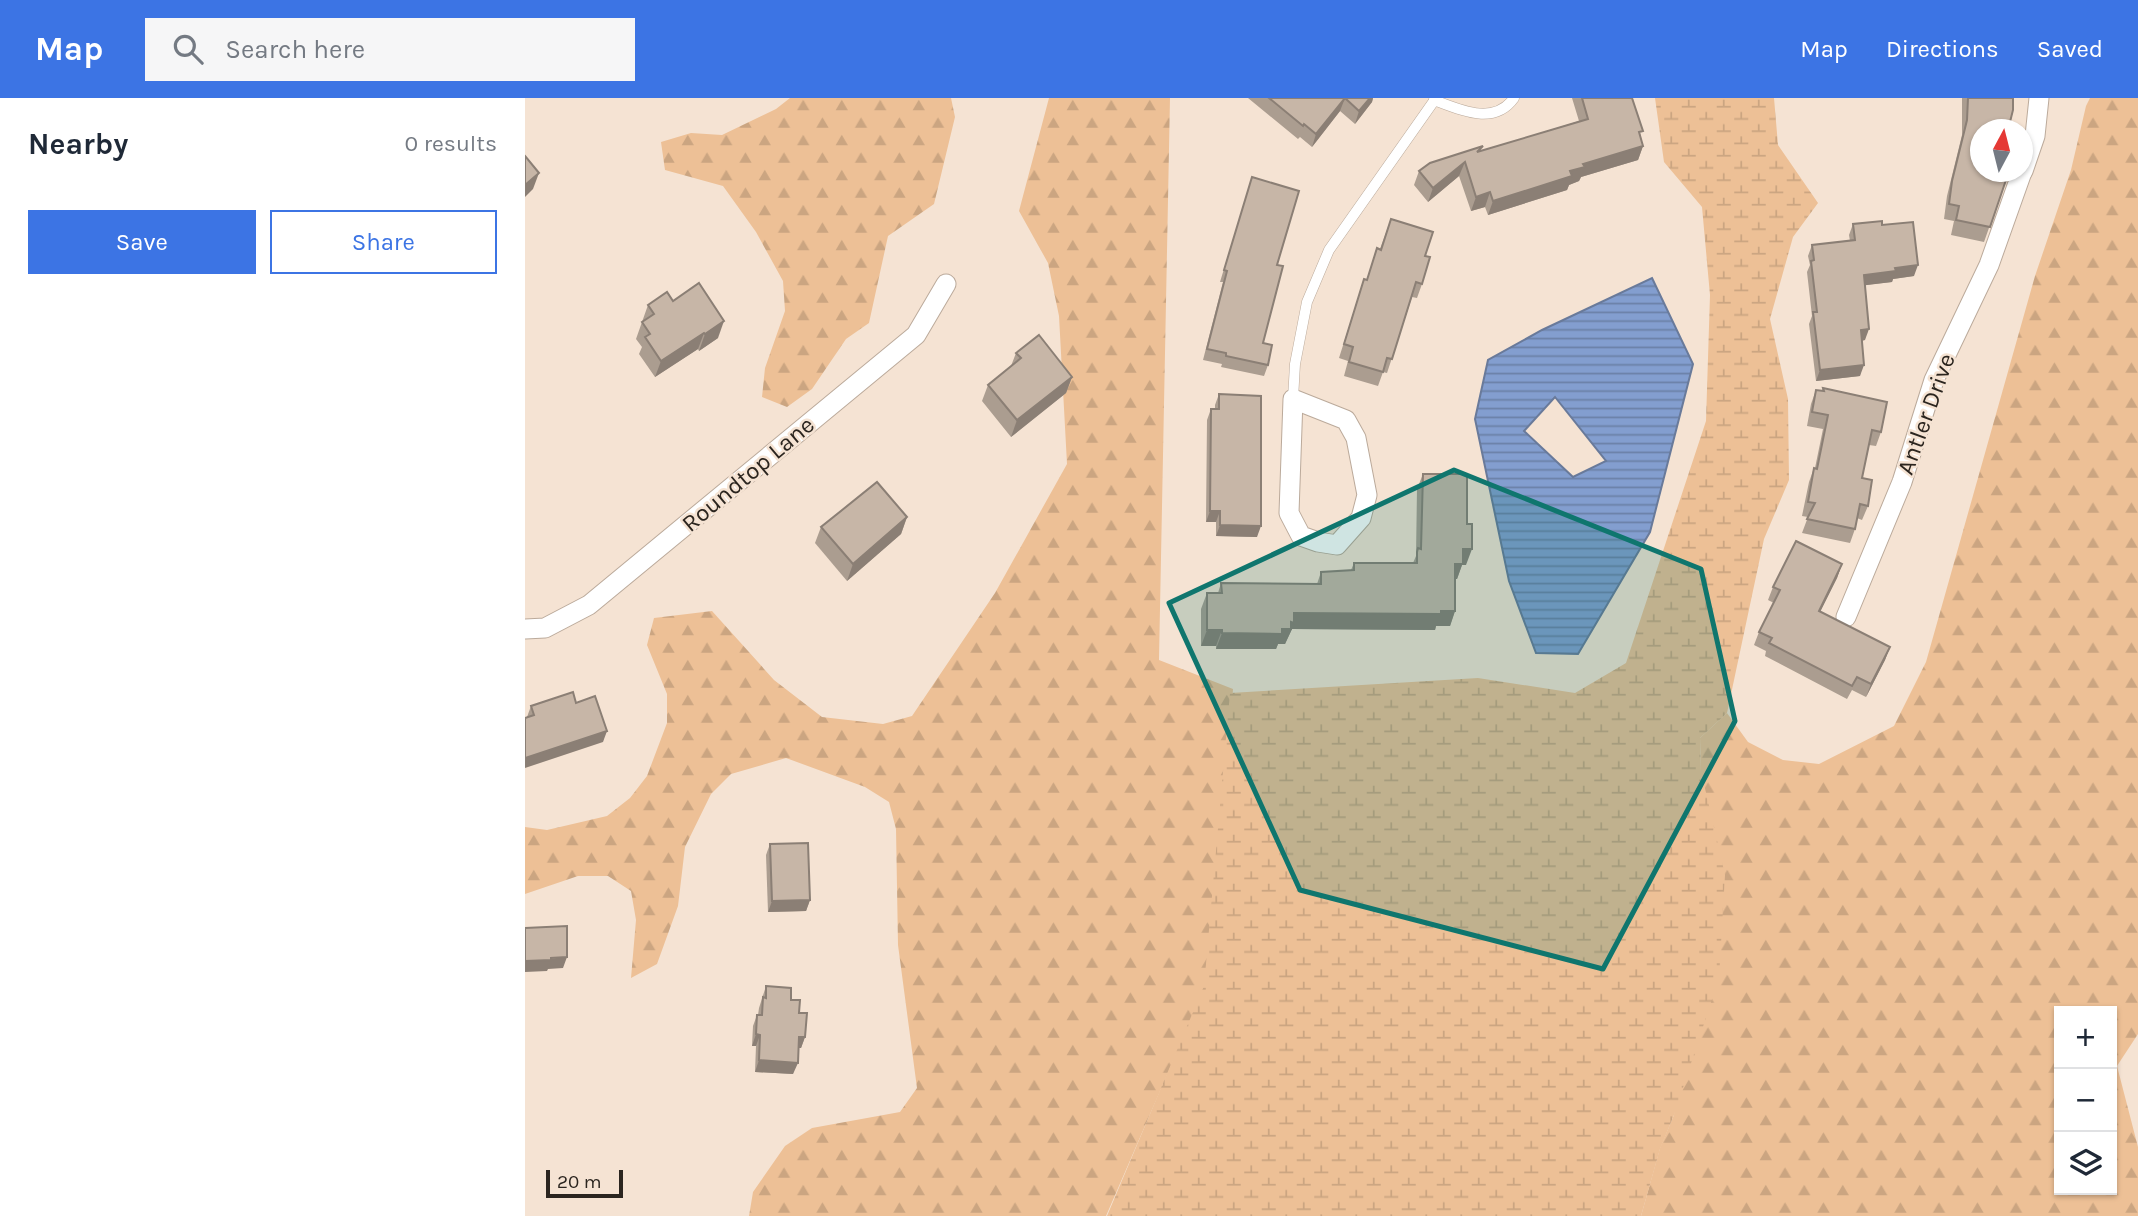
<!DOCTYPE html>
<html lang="en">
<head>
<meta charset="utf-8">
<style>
  body { margin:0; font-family:Karla,sans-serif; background:#f6f6f7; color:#1f2937 }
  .controls { position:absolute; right:21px; bottom:21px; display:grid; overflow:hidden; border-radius:0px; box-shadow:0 2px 5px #0004 }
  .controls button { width:63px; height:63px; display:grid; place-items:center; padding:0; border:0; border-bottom:2px solid #e0e1e3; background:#fff; color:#1f2937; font:35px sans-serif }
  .compass { position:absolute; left:1445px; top:21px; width:63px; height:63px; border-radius:50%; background:#fff; box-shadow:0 2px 5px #0004; rotate:7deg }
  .scale { position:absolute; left:21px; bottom:18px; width:77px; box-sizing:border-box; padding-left:7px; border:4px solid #2b251f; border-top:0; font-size:19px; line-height:24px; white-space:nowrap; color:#2b251f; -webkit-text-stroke:5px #f5e3d3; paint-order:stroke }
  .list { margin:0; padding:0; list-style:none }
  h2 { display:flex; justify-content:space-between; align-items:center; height:91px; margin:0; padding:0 28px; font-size:30px }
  h2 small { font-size:23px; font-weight:400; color:#747a83 }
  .actions { display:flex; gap:14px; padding:21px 28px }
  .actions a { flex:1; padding:16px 0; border:2px solid #3c74e4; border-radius:0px; text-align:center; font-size:24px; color:#3c74e4 }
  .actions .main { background:#3c74e4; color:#fff }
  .icon { flex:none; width:38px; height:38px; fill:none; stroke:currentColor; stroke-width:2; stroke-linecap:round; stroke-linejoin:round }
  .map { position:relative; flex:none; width:1613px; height:1118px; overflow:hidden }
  header { display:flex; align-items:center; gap:42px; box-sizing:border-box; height:98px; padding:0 35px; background:#3c74e4; color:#fff }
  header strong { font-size:33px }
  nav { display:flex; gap:38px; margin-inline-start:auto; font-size:24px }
  .search { width:490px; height:63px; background:#f6f6f7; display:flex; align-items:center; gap:18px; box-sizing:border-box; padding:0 24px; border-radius:0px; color:#747a83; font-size:26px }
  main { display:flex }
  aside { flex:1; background:#fff }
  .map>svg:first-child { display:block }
  .forest { fill:url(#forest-firs); fill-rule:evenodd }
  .wetland { fill:url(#wetland-marsh) }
  .water { fill:url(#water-rules); stroke:#697a9a; stroke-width:2; fill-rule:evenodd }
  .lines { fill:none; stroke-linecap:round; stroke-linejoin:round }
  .service-casing { stroke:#bbaa9b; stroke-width:11 }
  .minor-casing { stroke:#bbaa9b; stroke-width:21 }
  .service { stroke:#fff; stroke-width:10 }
  .minor { stroke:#fff; stroke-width:19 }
  .wall { fill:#ab9d90 }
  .shaded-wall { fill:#8b7f75 }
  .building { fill:#c7b6a7; stroke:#8b7f75; stroke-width:2 }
  .marked { fill:#0f766e; fill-opacity:0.2; stroke:#0f766e; stroke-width:5; stroke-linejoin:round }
  .labels { text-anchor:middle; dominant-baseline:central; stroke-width:5; stroke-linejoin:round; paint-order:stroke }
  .street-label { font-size:24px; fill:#2b251f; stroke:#f5e3d3 }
</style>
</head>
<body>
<header>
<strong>Map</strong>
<div class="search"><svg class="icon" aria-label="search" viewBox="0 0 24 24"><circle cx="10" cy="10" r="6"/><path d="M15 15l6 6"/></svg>Search here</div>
<nav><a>Map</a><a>Directions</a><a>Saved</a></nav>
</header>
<main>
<aside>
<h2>Nearby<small>0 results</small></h2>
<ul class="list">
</ul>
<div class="actions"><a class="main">Save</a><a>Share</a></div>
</aside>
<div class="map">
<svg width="1613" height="1118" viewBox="0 0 1613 1118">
  <defs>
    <pattern id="forest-firs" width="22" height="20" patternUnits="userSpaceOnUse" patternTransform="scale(1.75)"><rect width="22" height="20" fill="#edc096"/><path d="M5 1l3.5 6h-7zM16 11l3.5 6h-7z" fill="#cba581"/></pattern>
    <pattern id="wetland-marsh" width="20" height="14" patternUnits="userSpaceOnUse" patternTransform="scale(1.75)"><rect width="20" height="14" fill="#edc096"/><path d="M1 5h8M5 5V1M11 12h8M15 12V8" fill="none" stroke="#cba581"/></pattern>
    <pattern id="water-rules" width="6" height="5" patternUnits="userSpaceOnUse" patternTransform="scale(1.75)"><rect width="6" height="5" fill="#839ecf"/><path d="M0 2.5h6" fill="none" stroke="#6b81a7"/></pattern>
  </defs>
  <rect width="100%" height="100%" fill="#f5e3d3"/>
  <g class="forest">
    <polygon points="265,0 426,0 430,19 409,106 363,138 344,225 321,241 287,291 262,309 237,299 240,270 260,213 258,183 231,134 198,88 140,72 136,44 166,35 197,37 251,11"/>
    <polygon points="524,0 645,0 634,562 708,591 687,873 581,1118 224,1118 228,1094 260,1048 287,1030 375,1014 392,990 373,847 371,731 364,704 340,689 261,660 206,676 186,696 160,749 153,808 132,866 106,880 111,822 106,793 83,778 53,778 0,796 0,729 22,732 82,718 105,700 122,678 142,625 142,596 122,547 129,520 187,513 249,582 297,619 358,626 387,618 470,495 542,366 534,218 523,165 494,113"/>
    <path d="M 1565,0 L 1613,0 L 1613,936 L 1592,968 L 1613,1049 L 1613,1118 L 1116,1118 L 1135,1050 L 1149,1017 L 1176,673 L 1175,640 L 1202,615 L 1223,644 L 1258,662 L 1294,666 L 1369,628 L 1401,564 L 1510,178 L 1546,72 L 1561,8 ZM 1534,913 L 1587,913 L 1587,1092 L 1534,1092 Z"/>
  </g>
  <polygon class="wetland" points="1130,0 1249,0 1253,47 1293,105 1268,139 1245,221 1263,301 1264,382 1239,441 1202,615 1175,640 1176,673 1200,777 1194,880 1149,1017 1135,1051 1116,1118 582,1118 679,888 705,595 953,580 1050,595 1101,565 1181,323 1185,197 1177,109 1139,64"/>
  <path class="water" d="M 1127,180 L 1168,266 L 1125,434 L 1053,556 L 1011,555 L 984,483 L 950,321 L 963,262 L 1017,232 ZM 1030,299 L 1081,363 L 1048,379 L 999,333 Z"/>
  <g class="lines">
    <defs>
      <g id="service">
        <path d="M 909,2 C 935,12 969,28 989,0"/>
        <polyline points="768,301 770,266 782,204 804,152 911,0"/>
      </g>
      <g id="minor">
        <polyline points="1498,73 1510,38 1514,0"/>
        <polygon points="768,301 821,322 831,340 842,397 836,420 812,447 793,444 776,438 764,415"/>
        <polyline points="1321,519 1377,384 1409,282 1464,167 1497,74"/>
        <polyline points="0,531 20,530 64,507 391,237 421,186"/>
      </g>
    </defs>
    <use href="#service" class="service-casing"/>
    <use href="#minor" class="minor-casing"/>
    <use href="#service" class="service"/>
    <use href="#minor" class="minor"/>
  </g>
  <g class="wall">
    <polygon points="723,0 848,0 847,4 830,26 815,13 787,49 775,39 773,41"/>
    <polygon points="1047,0 1107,0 1118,48 1113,62 1056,79 1054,83 1044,87 1042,92 963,117 960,109 946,113 934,78 903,104 889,87 894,73 1054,23"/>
    <polygon points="1437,0 1488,0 1455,74 1483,76 1459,144 1426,137 1429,123 1419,121 1422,98 1437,37"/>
    <polygon points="727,79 752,167 738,245 743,267 739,278 696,269 697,266 678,262 698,184 695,184"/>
    <polygon points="866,121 900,158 897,186 892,200 887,199 862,275 858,274 853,288 819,278 823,263 814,260 839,181 842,182 852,150 855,151"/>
    <polygon points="1328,126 1357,127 1389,178 1368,181 1367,184 1340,187 1340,242 1337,243 1335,278 1291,283 1284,226 1287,218 1282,174 1285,167 1283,158 1287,147 1325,143 1324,137"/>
    <polygon points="148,203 193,240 174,253 173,251 130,279 114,256 117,249 111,241 123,207"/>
    <polygon points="491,255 547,279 541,295 486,339 457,303 463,287 486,268"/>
    <polygon points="1298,290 1356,334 1351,348 1344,347 1337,380 1343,408 1337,422 1332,420 1330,431 1325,445 1277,435 1283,419 1277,418 1284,384 1289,370 1290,370 1298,331 1282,328 1286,306 1291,292 1297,293"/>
    <polygon points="694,296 732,439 691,438 691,424 681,424 682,322 686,311 690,311 690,307"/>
    <polygon points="898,376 941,467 937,467 932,481 930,481 930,513 925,528 911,528 910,532 767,531 760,546 753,546 751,551 691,551 691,548 676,548 676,511 682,495 693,495 696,485 792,486 796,474 826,472 829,465 888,465 891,458 892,391"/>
    <polygon points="382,419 376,436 322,483 290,445 296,429"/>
    <polygon points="1317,466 1312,480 1295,514 1365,549 1360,562 1341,599 1327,592 1322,601 1240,558 1241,553 1229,547 1234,534 1249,505 1243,502 1248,489"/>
    <polygon points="51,605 78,644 2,619 6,608"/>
    <polygon points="245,746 285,802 281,813 243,814 241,757"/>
    <polygon points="241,888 266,902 274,915 280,939 276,950 273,950 268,976 230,974 231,948 227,948 228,928 232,917 233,917 234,910"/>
  </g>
  <g class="shaded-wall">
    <polygon points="820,0 815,13 787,49 791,36"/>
    <polygon points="845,0 848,0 847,4 830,26 834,13"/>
    <polygon points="1118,48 1113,62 1056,79 1054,83 1044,87 1042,92 963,117 968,103 1045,73 1058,66"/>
    <polygon points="940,64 934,78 903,104 908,90"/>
    <polygon points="14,75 8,91 0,99 0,87"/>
    <polygon points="965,94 960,109 946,113 951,99"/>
    <polygon points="1393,167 1389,178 1368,181 1367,184 1334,188 1339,177 1370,170"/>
    <polygon points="199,223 193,240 174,253 180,236"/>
    <polygon points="1344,231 1340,242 1332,243 1336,232"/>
    <polygon points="179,235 173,251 130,279 136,263"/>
    <polygon points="1339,267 1335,278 1291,283 1295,272"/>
    <polygon points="547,279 541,295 486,339 492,322"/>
    <polygon points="685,413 695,413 691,424 681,424"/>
    <polygon points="382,419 376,436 322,483 328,466"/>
    <polygon points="695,427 736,428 732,439 691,438"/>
    <polygon points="938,451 947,451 941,467 937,467 932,481 925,481 930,466"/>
    <polygon points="1317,466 1312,480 1289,526 1294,513"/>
    <polygon points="930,513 925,528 911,528 910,532 767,531 760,546 753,546 751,551 691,551 697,535 757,531 769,515"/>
    <polygon points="682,532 697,532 691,548 676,548"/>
    <polygon points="1365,549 1360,562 1341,599 1346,586"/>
    <polygon points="82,633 78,644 0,670 0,660"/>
    <polygon points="285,802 281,813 243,814 247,803"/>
    <polygon points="42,859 38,870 23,871 22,873 0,874 0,863"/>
    <polygon points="231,936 235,937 231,948 227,948"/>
    <polygon points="274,939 280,939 276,950 270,950"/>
    <polygon points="234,962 273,965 268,976 230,974"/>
  </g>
  <g class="building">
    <polygon points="744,0 845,0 834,13 820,0 791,36 779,26 778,28"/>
    <polygon points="1057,0 1107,0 1118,33 1114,34 1118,48 1058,66 1060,69 1045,73 1047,78 968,103 965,94 951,99 940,64 908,90 894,73 905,65 958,48 952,54 1063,21"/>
    <polygon points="1443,0 1488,0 1488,12 1483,32 1455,32 1455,74 1474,74 1483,76 1465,129 1431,122 1434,108 1424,106 1427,83 1442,22"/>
    <polygon points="0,58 14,75 0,87"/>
    <polygon points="727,79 774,93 752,167 758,168 738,245 747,247 743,267 701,258 701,255 682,251 702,173 699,172"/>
    <polygon points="866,121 908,134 900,158 905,159 897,186 891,184 867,261 862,260 858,274 824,264 828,249 819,246 839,181 842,182 852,150 856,152"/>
    <polygon points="1357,123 1357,127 1388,124 1393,167 1370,170 1371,173 1339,177 1344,231 1336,232 1339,267 1295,272 1288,214 1292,214 1286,163 1289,162 1287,147 1330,142 1328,126"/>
    <polygon points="174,185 199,223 180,236 179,235 136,263 120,239 125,236 117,224 129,216 123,207 142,194 148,203"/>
    <polygon points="514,237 547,279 492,322 463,287 496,260 491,255"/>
    <polygon points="1298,290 1362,304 1356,334 1347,332 1337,380 1347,382 1343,408 1335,406 1330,431 1282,421 1290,405 1283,404 1289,370 1292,371 1303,317 1287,314 1291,292 1299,293"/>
    <polygon points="694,296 736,298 736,428 695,427 695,413 685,413 686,311 694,311"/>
    <polygon points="898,376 942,376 942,426 947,426 947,451 938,451 938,466 930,466 930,513 916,513 916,516 769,515 769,525 766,524 766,531 757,531 757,536 697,535 697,532 682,532 682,495 697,495 696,485 796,486 796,474 829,472 829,465 892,465 892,454 893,450 896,451"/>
    <polygon points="352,384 382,419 328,466 296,429"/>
    <polygon points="1271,443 1317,466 1294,513 1365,549 1346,586 1332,579 1327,588 1244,545 1247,540 1234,534 1255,492 1248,489"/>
    <polygon points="48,594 51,605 70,598 82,633 0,660 0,620 9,617 6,608"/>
    <polygon points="283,745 285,802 247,803 245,746"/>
    <polygon points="42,828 42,859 26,860 26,862 0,863 0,830"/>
    <polygon points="241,888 266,890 266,902 275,902 274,915 282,915 280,939 274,939 273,965 234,962 235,937 231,936 232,917 237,917 238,899 241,900"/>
  </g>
  <path class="marked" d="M 929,372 L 1176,471 L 1210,623 L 1078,871 L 775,792 L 644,505 Z"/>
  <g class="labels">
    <g class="street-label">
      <text transform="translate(1401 316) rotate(-70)">Antler Drive</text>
      <text transform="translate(223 376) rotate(-40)">Roundtop Lane</text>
    </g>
  </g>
</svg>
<div class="controls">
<button>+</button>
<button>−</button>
<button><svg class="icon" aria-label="layers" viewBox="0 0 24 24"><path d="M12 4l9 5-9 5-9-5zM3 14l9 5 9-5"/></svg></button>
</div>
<svg class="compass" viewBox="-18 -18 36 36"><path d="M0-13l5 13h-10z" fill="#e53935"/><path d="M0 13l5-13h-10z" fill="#747a83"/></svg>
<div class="scale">20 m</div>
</div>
</main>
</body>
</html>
